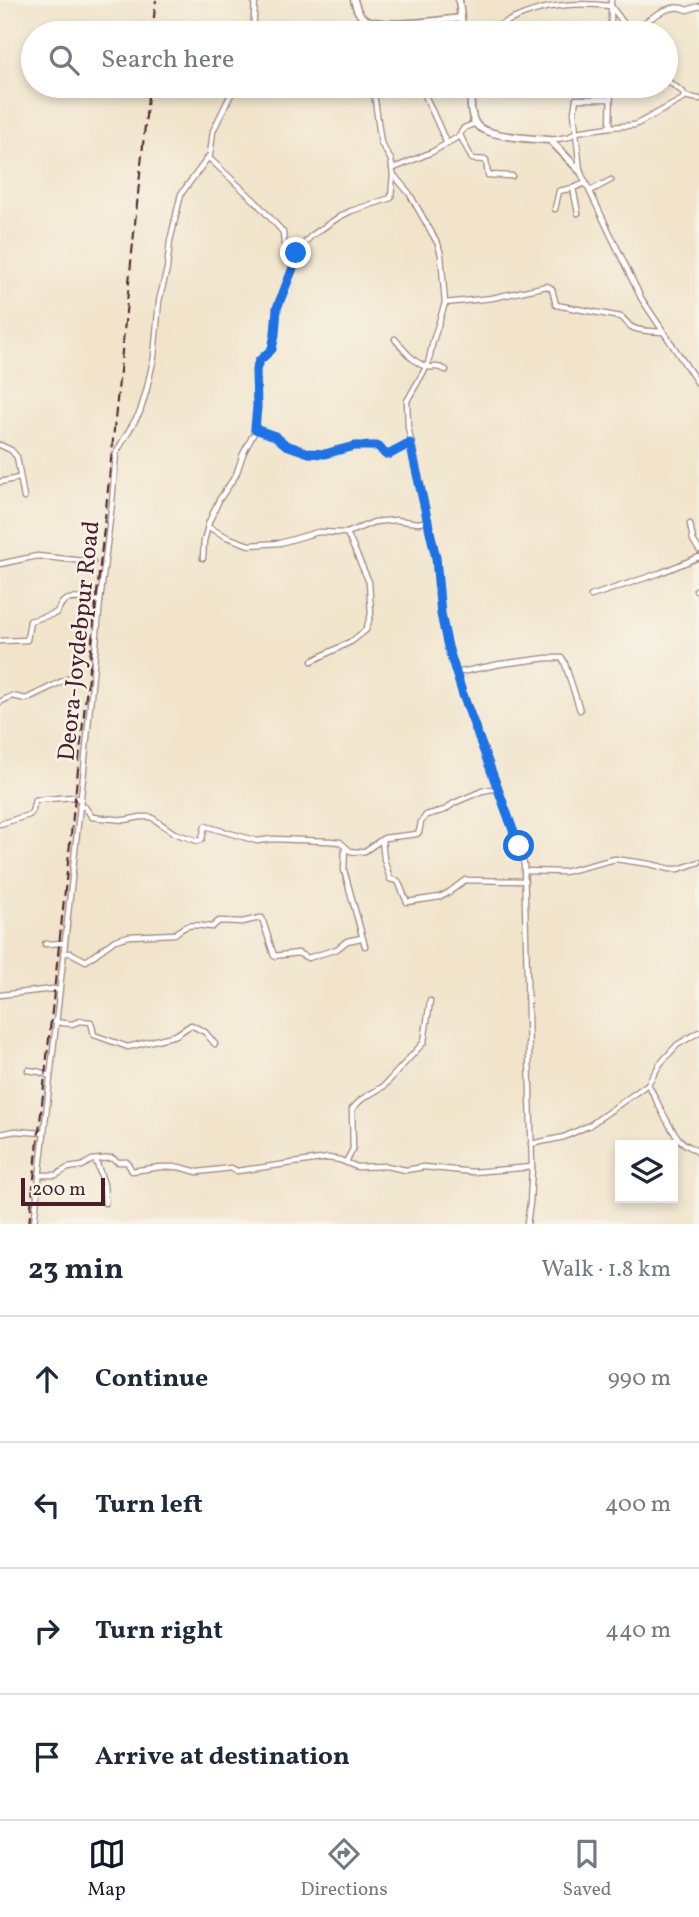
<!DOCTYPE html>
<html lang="en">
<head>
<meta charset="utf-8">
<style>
  body { margin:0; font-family:Vollkorn,serif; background:#f2f2f3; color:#1f2937 }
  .controls { position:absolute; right:21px; bottom:21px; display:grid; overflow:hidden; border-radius:0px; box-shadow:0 4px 10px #0003 }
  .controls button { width:63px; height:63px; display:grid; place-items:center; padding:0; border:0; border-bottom:2px solid #e0e1e3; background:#fff; color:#1f2937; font:35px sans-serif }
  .scale { position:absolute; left:21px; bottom:18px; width:84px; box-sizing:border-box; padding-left:7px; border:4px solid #4a1f2b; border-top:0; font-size:19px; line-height:24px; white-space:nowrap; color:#4a1f2b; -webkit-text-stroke:5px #f7f3e8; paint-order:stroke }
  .stop { position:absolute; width:21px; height:21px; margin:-16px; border:5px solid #1a73e8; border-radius:50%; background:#fff }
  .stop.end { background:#1a73e8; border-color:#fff; box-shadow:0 2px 7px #0008 }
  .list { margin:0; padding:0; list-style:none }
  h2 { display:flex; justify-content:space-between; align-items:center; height:91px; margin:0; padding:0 28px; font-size:30px }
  h2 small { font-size:23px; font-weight:400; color:#747a83 }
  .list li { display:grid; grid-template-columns:46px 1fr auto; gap:21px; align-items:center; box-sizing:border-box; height:126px; padding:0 28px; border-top:2px solid #e0e1e3 }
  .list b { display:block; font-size:26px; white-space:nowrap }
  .list em { font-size:23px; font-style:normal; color:#747a83 }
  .icon { flex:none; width:38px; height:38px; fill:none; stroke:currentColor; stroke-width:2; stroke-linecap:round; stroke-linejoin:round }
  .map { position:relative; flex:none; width:699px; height:1224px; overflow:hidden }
  .search { position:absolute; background:#fff; box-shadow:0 4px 10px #0003; left:21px; right:21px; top:21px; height:77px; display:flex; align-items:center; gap:18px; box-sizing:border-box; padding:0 24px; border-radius:38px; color:#747a83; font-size:26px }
  .sheet { height:595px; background:#fff }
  nav { display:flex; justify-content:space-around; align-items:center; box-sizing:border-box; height:98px; border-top:2px solid #e0e1e3; background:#fff; font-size:19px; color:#747a83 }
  nav a { display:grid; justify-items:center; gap:4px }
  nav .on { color:#111827 }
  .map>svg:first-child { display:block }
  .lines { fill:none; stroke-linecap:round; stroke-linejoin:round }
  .minor-casing { stroke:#9e827a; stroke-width:7 }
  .major-casing { stroke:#9e827a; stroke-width:9 }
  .minor { stroke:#fff; stroke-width:4.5 }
  .major { stroke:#fff; stroke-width:6 }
  .rail { stroke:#4a1f2b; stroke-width:2; stroke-dasharray:10 5; stroke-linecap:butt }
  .route { stroke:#1a73e8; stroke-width:9 }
  .labels { text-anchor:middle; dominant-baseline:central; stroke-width:5; stroke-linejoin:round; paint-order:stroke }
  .street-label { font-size:24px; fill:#4a1f2b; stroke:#f7f3e8 }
</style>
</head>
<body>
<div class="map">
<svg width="699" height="1224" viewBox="0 0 699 1224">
  <rect width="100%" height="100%" fill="#f7f3e8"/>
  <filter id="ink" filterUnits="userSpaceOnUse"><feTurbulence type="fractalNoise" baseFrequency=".0143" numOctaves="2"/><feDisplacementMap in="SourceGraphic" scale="14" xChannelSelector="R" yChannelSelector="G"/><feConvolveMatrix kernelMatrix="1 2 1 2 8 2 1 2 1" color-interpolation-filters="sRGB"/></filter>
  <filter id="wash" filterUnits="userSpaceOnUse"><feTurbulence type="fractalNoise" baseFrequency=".00686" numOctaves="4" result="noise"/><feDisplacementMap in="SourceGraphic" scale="28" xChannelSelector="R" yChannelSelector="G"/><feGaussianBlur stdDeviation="1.57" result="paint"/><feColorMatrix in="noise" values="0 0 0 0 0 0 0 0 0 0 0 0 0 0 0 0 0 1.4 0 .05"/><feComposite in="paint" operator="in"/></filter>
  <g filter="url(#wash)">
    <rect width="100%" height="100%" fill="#f1e4ca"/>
  </g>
  <g filter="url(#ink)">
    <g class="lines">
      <defs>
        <g id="minor">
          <polyline points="611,0 611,33"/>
          <polyline points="365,19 366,33"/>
          <path d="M 630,32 C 646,23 669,0 687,10 L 699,6"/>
          <polyline points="253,33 255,0"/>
          <path d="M 486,33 C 528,8 562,0 611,6 L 631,33"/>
          <polyline points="611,86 610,127 576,132 580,171 641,298 699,385"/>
          <polyline points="645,91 647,86"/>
          <polyline points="424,93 447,144"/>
          <polyline points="684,96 699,99"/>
          <polyline points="610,127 635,125 683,99 684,96 683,92 666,80"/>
          <polyline points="460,135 472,159 486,160 488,175 512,176"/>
          <polyline points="550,140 569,137 576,132 574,112 576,99 610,99"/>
          <polyline points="208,157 256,202 283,232 284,244 296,253"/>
          <polyline points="392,169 432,152 458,137 464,128 476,123"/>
          <polyline points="393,174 409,193 438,244 441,255 445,303 433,341 428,364 407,401 408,427 436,557 439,597 445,636 463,694 496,781 524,864 532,1167 530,1203 527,1224"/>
          <polyline points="573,188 578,213"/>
          <polyline points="590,191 611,180"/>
          <polyline points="555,209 559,191 573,188 586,183"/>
          <path d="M 445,303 L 492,298 L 547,286 L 552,289 L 556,305 L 621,317 C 624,319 626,322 629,325 C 636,332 653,331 663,332"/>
          <path d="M 395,339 C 403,349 414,364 428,367 C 436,368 437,365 446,370"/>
          <polyline points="255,429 275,436 286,445 309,453 325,454 335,450 355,446 376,446 379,447 385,454 390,454 410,444"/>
          <polyline points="0,445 11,450 17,457 24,498"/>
          <polyline points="0,482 19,478"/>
          <polyline points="690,524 693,540 699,550"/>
          <polyline points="208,527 227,537 249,545 280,543 318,532 347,533 374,522 396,520 418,523 429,521"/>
          <polyline points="203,558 204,541 209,522 219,500 236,475 243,454 254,433 257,407 256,370 259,361 270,352 272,349 275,334 277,308 293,268 296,253 311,236 339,217 351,211 391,198 393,174 391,160 381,143 373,86"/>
          <polyline points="0,564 37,556 93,562"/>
          <polyline points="696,590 699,589"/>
          <polyline points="591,596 660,573 699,557"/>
          <path d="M 0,641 L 27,640 L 30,621 L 56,613 C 59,609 60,605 63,602 C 71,595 90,601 100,601"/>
          <polyline points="312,661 352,641 366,630 371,614 369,582 347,533"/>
          <polyline points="456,673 500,664 547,658 562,658 564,661 580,710"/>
          <polyline points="0,702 12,696 26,699 71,677"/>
          <polyline points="79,806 85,807 92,817 125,820 141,817 151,817 174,833 198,841 202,839 205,826 257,841 272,839 330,841 340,842 350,851 357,852 365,851 384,838 417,834 419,832 421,822 426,815 445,810 454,803 482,791 498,788"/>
          <polyline points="0,824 29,815 32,812 35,800 73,797 80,799"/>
          <polyline points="382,840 384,859 390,879 398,881 407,902 440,897 448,893 465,880 525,881"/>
          <polyline points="345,847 344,870 365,946"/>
          <polyline points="525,871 564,872 615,859 650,864 670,869 679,869 699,862"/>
          <polyline points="45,944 64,943"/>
          <path d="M 63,953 L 71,953 L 86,961 L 115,940 L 129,936 L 175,934 C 188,922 195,925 212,927 L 219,921 L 242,922 L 260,918 L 262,918 L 274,956 L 298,953 L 308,958 L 337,949 L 347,941 L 361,938"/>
          <polyline points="0,995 53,989 59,990"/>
          <polyline points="55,1022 72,1024 80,1021 91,1022 94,1035 128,1047 176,1035 191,1025 205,1032 215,1044"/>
          <polyline points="28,1070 40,1072 50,1076"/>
          <path d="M 648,1084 C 658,1102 666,1124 680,1140 C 686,1146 693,1148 699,1153"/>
          <polyline points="0,1134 15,1131 43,1133"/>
          <polyline points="531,1144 564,1137 590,1125 648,1084 660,1064 677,1045 699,1032"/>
          <polyline points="96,1161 104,1184 105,1203"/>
          <polyline points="346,1162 353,1149 352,1109 362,1099 384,1086 424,1042 430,1001"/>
          <polyline points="39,1175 56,1175 68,1168 82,1166 92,1160 112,1158 118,1162 127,1162 132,1171 160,1167 179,1167 198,1172 231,1168 237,1171 328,1158 340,1160 357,1167 386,1166 406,1170 424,1167 473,1172 532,1167"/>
          <polyline points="34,1224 84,769 100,601 112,503 116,453 140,412 146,392 154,357 159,301 167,269 170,241 181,194 210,155 213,131 235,86"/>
        </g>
        <g id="major">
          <path d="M 354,0 C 356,7 358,15 365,19 C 382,29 440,20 461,18"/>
          <polyline points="459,0 461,18 464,33"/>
          <path d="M 471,86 C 471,97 469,114 476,124 C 485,137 535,139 550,140 L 580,171"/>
        </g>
      </defs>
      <use href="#minor" class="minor-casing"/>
      <use href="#major" class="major-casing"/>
      <use href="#minor" class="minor"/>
      <use href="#major" class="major"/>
      <g class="rail">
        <polyline points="152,33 156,0"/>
        <polyline points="29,1224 104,528 149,86"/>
      </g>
    </g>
  </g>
  <g class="lines" filter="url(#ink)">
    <polyline class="route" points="296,253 293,268 277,308 275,334 272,349 259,361 256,370 257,407 255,429 275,436 286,445 309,453 325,454 355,446 376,446 379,447 385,454 390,454 410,443 436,558 441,614 448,647 463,695 519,846"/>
  </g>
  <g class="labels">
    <g class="street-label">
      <text transform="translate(80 641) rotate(-84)">Deora-Joydebpur Road</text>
    </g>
  </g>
</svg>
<div class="controls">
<button><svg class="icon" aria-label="layers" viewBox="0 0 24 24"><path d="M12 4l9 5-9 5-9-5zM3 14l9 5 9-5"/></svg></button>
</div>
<div class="scale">200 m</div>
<div class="stop" style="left:519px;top:846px"></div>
<div class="stop end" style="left:296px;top:253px"></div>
<div class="search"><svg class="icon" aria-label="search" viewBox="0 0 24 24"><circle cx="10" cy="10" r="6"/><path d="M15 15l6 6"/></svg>Search here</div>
</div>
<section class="sheet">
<h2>23 min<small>Walk · 1.8 km</small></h2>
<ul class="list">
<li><svg class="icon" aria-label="ahead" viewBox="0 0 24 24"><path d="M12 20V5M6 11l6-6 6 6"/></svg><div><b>Continue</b></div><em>990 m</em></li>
<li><svg class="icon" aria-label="left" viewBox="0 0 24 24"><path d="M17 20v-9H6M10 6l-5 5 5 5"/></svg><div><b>Turn left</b></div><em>400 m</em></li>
<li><svg class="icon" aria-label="right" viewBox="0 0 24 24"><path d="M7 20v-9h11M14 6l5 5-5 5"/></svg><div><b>Turn right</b></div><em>440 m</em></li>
<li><svg class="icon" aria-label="arrive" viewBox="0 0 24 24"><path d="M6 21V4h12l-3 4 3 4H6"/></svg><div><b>Arrive at destination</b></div></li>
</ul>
</section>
<nav>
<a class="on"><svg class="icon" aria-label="map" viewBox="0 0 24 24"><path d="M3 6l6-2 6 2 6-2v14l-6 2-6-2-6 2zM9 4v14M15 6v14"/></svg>Map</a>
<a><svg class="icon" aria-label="directions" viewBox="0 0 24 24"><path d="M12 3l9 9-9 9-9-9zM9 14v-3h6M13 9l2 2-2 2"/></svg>Directions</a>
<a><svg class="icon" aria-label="saved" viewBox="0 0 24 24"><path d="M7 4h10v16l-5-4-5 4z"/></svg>Saved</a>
</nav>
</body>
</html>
